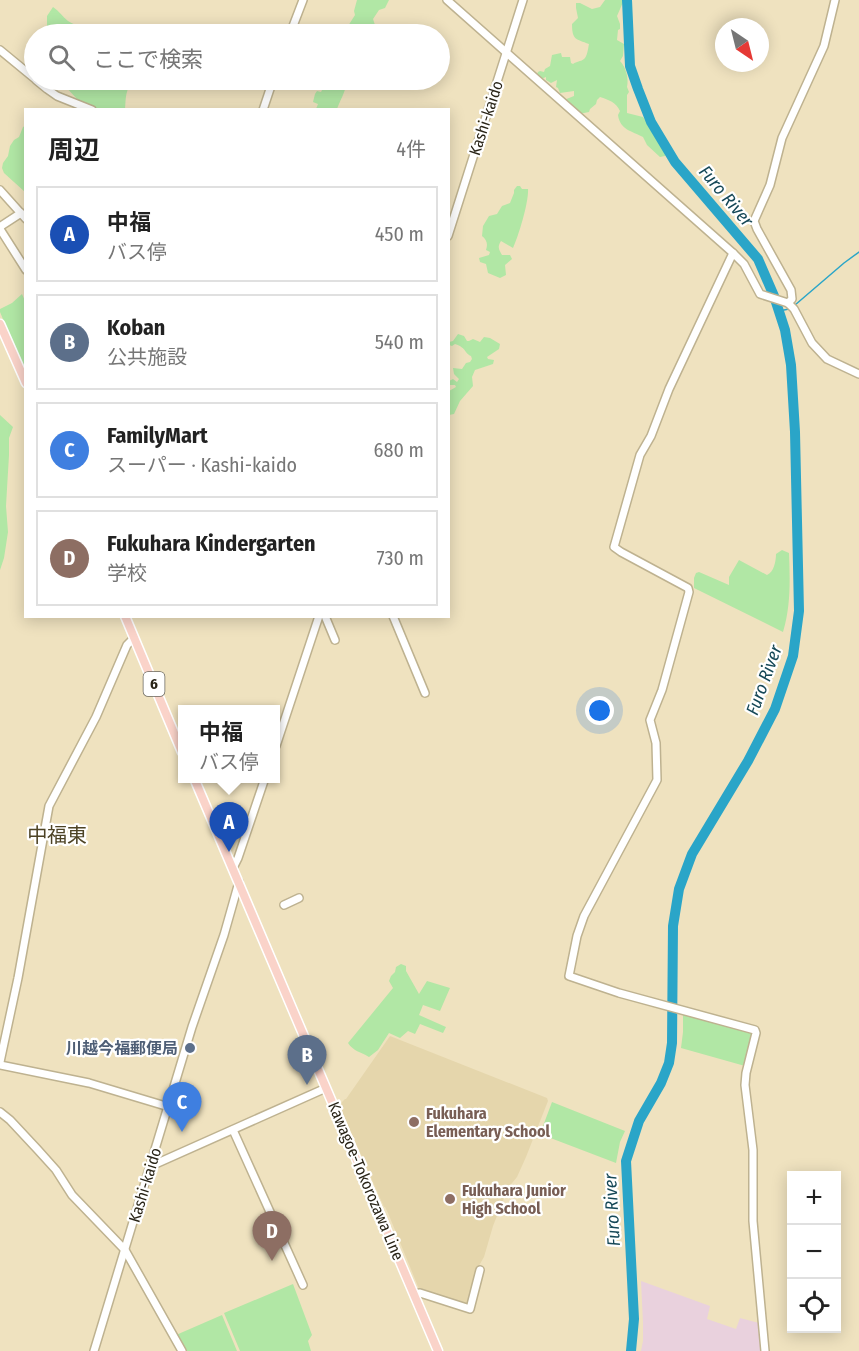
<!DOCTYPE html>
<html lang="ja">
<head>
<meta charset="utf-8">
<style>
  body { margin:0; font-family:"Fira Sans Condensed","Noto Sans JP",sans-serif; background:#f2f2f2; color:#222 }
  .controls { position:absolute; right:18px; bottom:18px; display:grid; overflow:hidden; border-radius:0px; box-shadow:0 3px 15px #0003 }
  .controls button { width:54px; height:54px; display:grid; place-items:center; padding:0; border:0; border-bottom:2px solid #e0e0e0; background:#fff; color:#222; font:30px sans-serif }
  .compass { position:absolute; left:715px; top:18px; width:54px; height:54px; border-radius:50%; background:#fff; box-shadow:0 3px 15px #0003; rotate:145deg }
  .you { position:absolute; left:600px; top:711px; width:21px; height:21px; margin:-15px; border:4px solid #fff; border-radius:50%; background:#1a73e8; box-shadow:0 0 0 9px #1a73e833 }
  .badge { display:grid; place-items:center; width:39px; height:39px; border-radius:50%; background:#ea580c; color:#fff; font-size:20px; font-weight:700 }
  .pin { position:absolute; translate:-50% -50px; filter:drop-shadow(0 2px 3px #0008) }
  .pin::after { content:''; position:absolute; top:32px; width:21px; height:18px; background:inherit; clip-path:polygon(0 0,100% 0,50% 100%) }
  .popup { position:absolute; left:178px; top:705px; width:102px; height:78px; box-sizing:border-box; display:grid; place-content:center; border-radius:0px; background:#fff; filter:drop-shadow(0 2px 4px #0005); font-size:20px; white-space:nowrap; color:#767676 }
  .popup b { font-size:22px; color:#222 }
  .popup::after { content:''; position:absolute; left:50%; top:100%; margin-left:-12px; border:12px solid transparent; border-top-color:#fff }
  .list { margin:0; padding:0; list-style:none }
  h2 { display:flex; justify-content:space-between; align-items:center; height:78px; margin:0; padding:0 24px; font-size:26px }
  h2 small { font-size:20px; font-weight:400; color:#767676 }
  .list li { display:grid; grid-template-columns:39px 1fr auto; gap:18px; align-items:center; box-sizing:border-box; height:96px; margin:0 12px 12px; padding:0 12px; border:2px solid #e0e0e0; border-radius:0px }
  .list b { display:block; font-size:22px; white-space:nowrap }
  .list p { margin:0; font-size:20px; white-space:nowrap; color:#767676 }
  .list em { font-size:20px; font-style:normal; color:#767676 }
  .icon { flex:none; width:33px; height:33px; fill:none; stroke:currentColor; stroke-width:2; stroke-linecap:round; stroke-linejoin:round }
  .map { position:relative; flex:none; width:859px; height:1351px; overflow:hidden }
  .search { position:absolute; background:#fff; box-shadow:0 3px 15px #0003; left:24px; top:24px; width:426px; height:66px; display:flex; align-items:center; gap:15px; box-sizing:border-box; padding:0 21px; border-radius:33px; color:#767676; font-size:22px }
  .panel { position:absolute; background:#fff; box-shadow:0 3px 15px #0003; left:24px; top:108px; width:426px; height:510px; border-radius:0px }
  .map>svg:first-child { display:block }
  .built { fill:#e5d6ac }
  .industrial { fill:#e9d1dd }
  .green { fill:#b1e7a5 }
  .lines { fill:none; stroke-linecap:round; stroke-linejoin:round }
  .stream { stroke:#2aa5c8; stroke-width:1.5 }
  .river { stroke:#2aa5c8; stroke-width:10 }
  .minor-casing { stroke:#beb290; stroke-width:10 }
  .major-casing { stroke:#fff; stroke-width:11 }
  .minor { stroke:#fff; stroke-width:7 }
  .major { stroke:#fad3c9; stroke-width:8 }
  .service-dot { fill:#5c6f8a; stroke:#fff; stroke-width:2 }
  .education-dot { fill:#8d6e63; stroke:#fff; stroke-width:2 }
  .labels { text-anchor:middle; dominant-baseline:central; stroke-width:4.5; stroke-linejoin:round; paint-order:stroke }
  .shield { fill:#fff; stroke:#69665d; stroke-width:1.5 }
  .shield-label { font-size:15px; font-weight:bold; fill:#292417 }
  .street-label { font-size:16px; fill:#292417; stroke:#fff }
  .service-label { font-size:16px; font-weight:bold; fill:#4e5e75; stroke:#fff; text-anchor:end }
  .education-label { font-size:16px; font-weight:bold; fill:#785e54; stroke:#fff; text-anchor:start }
  .water-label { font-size:18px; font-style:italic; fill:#164857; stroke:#fff }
  .quarter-label { font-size:20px; fill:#4d4325; stroke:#fff }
</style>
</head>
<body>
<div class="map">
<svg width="859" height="1351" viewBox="0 0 859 1351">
  <rect width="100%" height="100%" fill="#efe2bf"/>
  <polygon class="built" points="390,1036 547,1098 548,1101 526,1157 517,1177 508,1188 493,1226 484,1257 477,1269 469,1305 466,1306 419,1289 388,1213 385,1207 384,1207 339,1105 345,1099 346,1099"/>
  <polygon class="industrial" points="641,1281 710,1306 707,1319 736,1329 740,1318 759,1323 762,1351 641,1351 643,1341 643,1323"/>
  <g class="green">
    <polygon points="357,0 389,0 385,8 379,10 373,19 375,25 384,30 384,34 343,34 355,15 354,11"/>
    <path d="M 605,0 L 624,0 L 617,16 L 620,24 L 620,29 L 618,30 L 617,40 L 624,44 L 623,56 L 620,61 C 626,67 629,79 627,87 L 629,92 L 627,95 L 627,113 L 643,117 C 648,124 648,128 658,128 L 660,131 L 658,138 L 660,141 L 665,142 L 667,146 L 665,150 L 665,156 L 660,157 L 647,145 L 643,137 C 632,131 620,130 618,115 L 620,111 C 616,102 609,100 600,97 L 597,100 L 596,104 L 590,109 L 589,112 L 579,114 L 564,100 L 574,96 L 574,91 L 560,93 L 558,88 L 556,87 L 557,80 L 551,83 L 546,80 L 546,77 L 541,79 L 536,76 L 538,72 L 540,71 L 544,72 L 545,69 L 550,66 L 552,55 L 561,53 L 562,57 L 570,57 L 571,63 L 573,64 C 577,61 580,62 584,59 C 587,57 588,49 589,44 C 576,39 572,40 572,24 L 578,18 L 576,8 L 576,3 L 580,3 L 592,9 L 600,7 Z"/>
    <path d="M 53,7 C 59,11 63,17 68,21 C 76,26 84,28 91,34 L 47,34 L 47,16 Z"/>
    <path d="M 62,80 L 135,80 C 125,88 126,97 125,110 L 81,109 L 77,99 L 63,84 Z"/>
    <path d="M 319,80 L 330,80 L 346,85 C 346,90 339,103 337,109 L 316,109 L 318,104 L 313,102 L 315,94 L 317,91 L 321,92 L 324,86 L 323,83 L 319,81 Z"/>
    <polygon points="25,126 25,192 4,173 2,168 3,163 8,156 10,146 14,140 19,137 23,127"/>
    <path d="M 517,186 L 520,186 L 522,189 L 528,189 C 529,201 519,235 513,248 L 501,241 C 497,247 499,250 502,255 L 510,255 L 512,259 L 505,265 L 506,275 L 500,278 L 488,273 L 486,264 L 480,262 L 479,258 L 489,255 L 490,252 L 486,250 C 488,244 487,240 482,236 L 483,226 L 489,216 L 497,214 L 502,206 L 510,203 L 514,193 L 514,190 Z"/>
    <polygon points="22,294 25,301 25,372 0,312 0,309 12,303"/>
    <path d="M 458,334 L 464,336 L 467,341 L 469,341 L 473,339 L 480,342 L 484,337 L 490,338 L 500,344 L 499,349 L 487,357 L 488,359 L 494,360 L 493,364 L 475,370 L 472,377 L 473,386 L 460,401 L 454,414 L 449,415 L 449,404 L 450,400 L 449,398 L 449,391 L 456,387 L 455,385 L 449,385 L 449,381 L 453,379 L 457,382 L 459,379 L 454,374 L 453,368 L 462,369 L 466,363 L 470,362 L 472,359 L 471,356 C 464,353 467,348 455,344 L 452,346 L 449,345 L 449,342 L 453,341 Z"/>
    <polygon points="0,415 13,427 9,438 9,455 6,506 8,532 4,558 0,570"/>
    <path d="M 782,550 L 789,553 C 790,579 791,606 783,632 L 694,588 L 694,578 L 696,573 L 699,572 L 729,585 L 729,577 L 739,560 L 767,575 C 774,572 776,561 776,554 Z"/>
    <path d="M 401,964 L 406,966 L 406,971 L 419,994 L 427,981 L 450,988 L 440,1011 L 423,1005 L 419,1015 L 446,1027 L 443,1033 L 420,1024 L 415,1034 L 408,1031 L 400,1038 L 389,1033 L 378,1050 L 369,1057 C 361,1052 353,1051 348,1043 L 393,988 L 389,981 L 391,976 L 395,972 L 396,967 Z"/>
    <polygon points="683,1013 751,1032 753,1035 745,1066 681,1048 683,1032"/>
    <polygon points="552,1102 625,1131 620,1142 616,1163 540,1134"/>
    <polygon points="293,1284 312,1335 308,1341 311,1351 240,1351 224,1313"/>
    <polygon points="222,1315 237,1351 186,1351 176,1335"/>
  </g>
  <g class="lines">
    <g class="stream">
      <polyline points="795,305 844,263 859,252"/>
      <polyline points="779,311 789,309"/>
    </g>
    <polyline class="river" points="627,0 630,66 638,89 651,122 675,162 758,259 774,296 785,330 791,365 795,432 799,611 793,656 775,709 748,761 692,854 679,889 673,926 672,1043 669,1063 661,1083 639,1121 626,1161 634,1319 631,1351"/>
    <defs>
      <g id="minor">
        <polyline points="447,0 733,253 744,264 760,294 788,303 794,309 812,343 827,359 859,374"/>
        <polyline points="290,34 303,0"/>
        <polyline points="0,50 34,78"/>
        <polyline points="36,80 47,89 57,96 92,110"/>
        <polyline points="263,110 273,80"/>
        <polyline points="0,190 26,219"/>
        <polyline points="0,229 26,270"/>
        <polyline points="0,229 1,226 21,213"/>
        <polyline points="448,236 523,0"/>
        <polyline points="733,253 669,389 651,436 640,455 614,547 621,552 688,588 689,592 662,690 650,720 656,743 657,780 584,916 577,936 569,976 619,993 755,1030 756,1033 746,1073 745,1085 753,1150 753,1221 765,1351"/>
        <polyline points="788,303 792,299 791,290 757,229 754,221 770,185 782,138 824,46 835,0"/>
        <polyline points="325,616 335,640"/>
        <polyline points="393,616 425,693"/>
        <polyline points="276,746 319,616"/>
        <polyline points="233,868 238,858 265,778"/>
        <polyline points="284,905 299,898"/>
        <polyline points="0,1062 18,978 49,806 96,717 127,645 134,638"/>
        <polyline points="0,1065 89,1083 169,1107"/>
        <polyline points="0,1112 10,1120 38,1150 56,1170 72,1195 125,1250 182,1351"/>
        <polyline points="233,1130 303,1285"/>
        <polyline points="151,1166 326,1088"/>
        <polyline points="414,1294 420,1293 470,1309 480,1270"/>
        <polyline points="94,1351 192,1027 224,935 239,882"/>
      </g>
      <g id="major">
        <polyline points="0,324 26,383"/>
        <polyline points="125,616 182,752"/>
        <polyline points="194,778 438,1351"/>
      </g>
    </defs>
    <use href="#minor" class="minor-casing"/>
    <use href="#major" class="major-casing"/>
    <use href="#minor" class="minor"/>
    <use href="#major" class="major"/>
  </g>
  <circle class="service-dot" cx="190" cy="1048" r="6"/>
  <g class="education-dot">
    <circle cx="414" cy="1122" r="6"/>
    <circle cx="450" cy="1199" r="6"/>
  </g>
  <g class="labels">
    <rect class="shield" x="143.5" y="672" width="21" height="24" rx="4.5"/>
    <g class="shield-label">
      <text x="154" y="684">6</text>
    </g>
    <g class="street-label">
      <text transform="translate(486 118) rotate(-72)">Kashi-kaido</text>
      <text transform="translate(366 1181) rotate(67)">Kawagoe-Tokorozawa Line</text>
      <text transform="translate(145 1185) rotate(-73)">Kashi-kaido</text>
    </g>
    <g class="service-label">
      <text x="178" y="1048">川越今福郵便局</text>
    </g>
    <g class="education-label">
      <text x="426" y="1113">Fukuhara<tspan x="426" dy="18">Elementary School</tspan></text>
      <text x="462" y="1190">Fukuhara Junior<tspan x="462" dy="18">High School</tspan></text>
    </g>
    <g class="water-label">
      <text transform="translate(726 196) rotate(50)">Furo River</text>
      <text transform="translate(764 680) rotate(-70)">Furo River</text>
      <text transform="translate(612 1210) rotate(-93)">Furo River</text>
    </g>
    <g class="quarter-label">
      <text x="57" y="835">中福東</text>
    </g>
  </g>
</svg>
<div class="controls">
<button>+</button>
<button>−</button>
<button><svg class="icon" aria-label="locate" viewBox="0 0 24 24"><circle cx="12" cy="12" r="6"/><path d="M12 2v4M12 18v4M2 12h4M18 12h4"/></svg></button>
</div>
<svg class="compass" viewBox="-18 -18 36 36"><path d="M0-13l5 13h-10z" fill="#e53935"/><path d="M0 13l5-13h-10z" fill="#767676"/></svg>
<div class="you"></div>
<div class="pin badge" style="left:229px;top:852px;background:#1a4fb4">A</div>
<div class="popup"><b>中福</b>バス停</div>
<div class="pin badge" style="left:307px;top:1085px;background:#5c6f8a">B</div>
<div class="pin badge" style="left:182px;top:1132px;background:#3f7fe0">C</div>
<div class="pin badge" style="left:272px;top:1261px;background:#8d6e63">D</div>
<div class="search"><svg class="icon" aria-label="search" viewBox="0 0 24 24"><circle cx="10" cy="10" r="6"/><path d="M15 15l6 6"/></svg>ここで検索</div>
<section class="panel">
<h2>周辺<small>4件</small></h2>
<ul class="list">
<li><span class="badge" style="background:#1a4fb4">A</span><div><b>中福</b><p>バス停</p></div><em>450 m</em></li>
<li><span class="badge" style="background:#5c6f8a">B</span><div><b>Koban</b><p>公共施設</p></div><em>540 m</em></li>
<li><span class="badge" style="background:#3f7fe0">C</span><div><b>FamilyMart</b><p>スーパー · Kashi-kaido</p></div><em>680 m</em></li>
<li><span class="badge" style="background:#8d6e63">D</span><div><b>Fukuhara Kindergarten</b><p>学校</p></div><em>730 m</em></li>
</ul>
</section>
</div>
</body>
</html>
